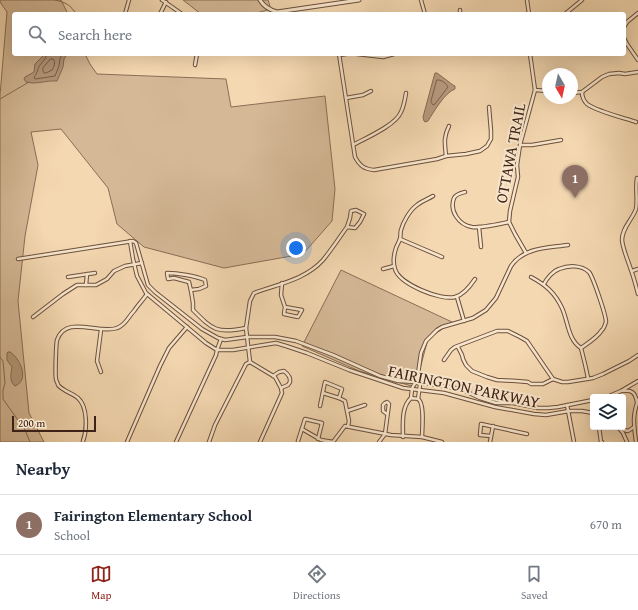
<!DOCTYPE html>
<html lang="en">
<head>
<meta charset="utf-8">
<style>
  body { margin:0; font-family:"Gentium Book Plus",serif; background:#f2f2f3; color:#1f2937 }
  .controls { position:absolute; right:12px; bottom:12px; display:grid; overflow:hidden; border-radius:4px; box-shadow:0 4px 16px #0002 }
  .controls button { width:36px; height:36px; display:grid; place-items:center; padding:0; border:0; border-bottom:1px solid #e0e1e3; background:#fff; color:#1f2937; font:20px sans-serif }
  .compass { position:absolute; left:542px; top:68px; width:36px; height:36px; border-radius:50%; background:#fff; box-shadow:0 4px 16px #0002; rotate:171deg }
  .scale { position:absolute; left:12px; bottom:10px; width:84px; box-sizing:border-box; padding-left:4px; border:2px solid #3f2217; border-top:0; font-size:11px; line-height:14px; white-space:nowrap; color:#3f2217; -webkit-text-stroke:3px #f8e6cc; paint-order:stroke }
  .you { position:absolute; left:296px; top:248px; width:14px; height:14px; margin:-10px; border:3px solid #fff; border-radius:50%; background:#1a73e8; box-shadow:0 0 0 6px #1a73e833 }
  .badge { display:grid; place-items:center; width:26px; height:26px; border-radius:50%; background:#8f2418; color:#fff; font-size:13px; font-weight:700 }
  .pin { position:absolute; translate:-50% -33px; filter:drop-shadow(0 1px 2px #0008) }
  .pin::after { content:''; position:absolute; top:21px; width:14px; height:12px; background:inherit; clip-path:polygon(0 0,100% 0,50% 100%) }
  .list { margin:0; padding:0; list-style:none }
  h2 { display:flex; justify-content:space-between; align-items:center; height:52px; margin:0; padding:0 16px; font-size:17px }
  h2 small { font-size:13px; font-weight:400; color:#747a83 }
  .list li { display:grid; grid-template-columns:26px 1fr auto; gap:12px; align-items:center; box-sizing:border-box; height:60px; padding:0 16px; border-top:1px solid #e0e1e3 }
  .list b { display:block; font-size:15px; white-space:nowrap }
  .list p { margin:0; font-size:13px; white-space:nowrap; color:#747a83 }
  .list em { font-size:13px; font-style:normal; color:#747a83 }
  .icon { flex:none; width:22px; height:22px; fill:none; stroke:currentColor; stroke-width:2; stroke-linecap:round; stroke-linejoin:round }
  .map { position:relative; flex:none; width:638px; height:442px; overflow:hidden }
  .search { position:absolute; background:#fff; box-shadow:0 4px 16px #0002; left:12px; right:12px; top:12px; height:44px; display:flex; align-items:center; gap:10px; box-sizing:border-box; padding:0 14px; border-radius:4px; color:#747a83; font-size:15px }
  .sheet { height:112px; background:#fff }
  nav { display:flex; justify-content:space-around; align-items:center; box-sizing:border-box; height:56px; border-top:1px solid #e0e1e3; background:#fff; font-size:11px; color:#747a83 }
  nav a { display:grid; justify-items:center; gap:2px }
  nav .on { color:#8f2418 }
  .map>svg:first-child { display:block }
  .green { fill:#d5b997; stroke:#8a6e57 }
  .water { fill:#b69a7d; stroke:#866a54 }
  .lines { fill:none; stroke-linecap:round; stroke-linejoin:round }
  .shore { stroke:#7a5e4a; stroke-width:1 }
  .stream { stroke:#866a54; stroke-width:1 }
  .minor-casing { stroke:#6c503e; stroke-width:4.5 }
  .tertiary-casing { stroke:#6c503e; stroke-width:5 }
  .minor { stroke:#f8e6cc; stroke-width:2.5 }
  .tertiary { stroke:#f8e6cc; stroke-width:3 }
  .labels { text-anchor:middle; dominant-baseline:central; stroke-width:4; stroke-linejoin:round; paint-order:stroke }
  .street-label { font-size:16px; fill:#3f2217; stroke:#f8e6cc }
</style>
</head>
<body>
<div class="map">
<svg width="638" height="442" viewBox="0 0 638 442">
  <rect width="100%" height="100%" fill="#f4d8b1"/>
  <filter id="stains"><feTurbulence type="fractalNoise" baseFrequency=".005" numOctaves="4"/><feColorMatrix values="0 0 0 0 .2 0 0 0 0 .09 0 0 0 0 .02 0 0 0 .5 -.17"/></filter>
  <radialGradient id="worn" r=".72"><stop offset=".6" stop-color="#630" stop-opacity="0"/><stop offset="1" stop-color="#630" stop-opacity=".3"/></radialGradient>
  <g class="green">
    <polygon points="0,0 61,0 68,14 14,14 14,54 85,54 90,64 97,74 226,79 231,107 325,96 335,189 332,221 303,254 224,268 144,247 117,224 108,188 61,129 31,132 38,165 25,236 18,301 29,413 44,442 0,442 0,95 7,12 0,2"/>
    <polygon points="183,0 268,0 271,9 253,14 201,14"/>
    <polygon points="341,270 452,322 428,339 415,387 359,371 302,346"/>
  </g>
  <g class="water">
    <path d="M 45,54 L 67,54 L 64,59 L 63,67 L 57,81 C 46,80 37,85 26,82 L 24,79 L 25,77 L 34,72 L 35,64 Z"/>
    <path d="M 435,73 L 437,73 L 453,85 L 455,86 L 455,89 C 445,92 433,113 428,121 L 425,122 L 424,121 L 423,117 L 433,80 Z"/>
    <path d="M 8,352 L 10,352 C 20,358 30,380 15,386 C 9,381 11,374 12,367 L 7,360 L 7,353 Z"/>
  </g>
  <g class="lines">
    <g class="shore">
      <path d="M 47,54 C 46,59 43,61 40,65 C 37,69 38,73 34,77 L 35,79 L 55,76 L 59,66 L 60,59 L 62,54"/>
      <path d="M 51,59 L 53,59 C 56,62 54,67 52,70 L 46,73 L 44,73 L 43,71 L 43,68 Z"/>
      <path d="M 437,80 C 441,79 447,84 448,87 L 435,104 L 433,105 L 431,102 Z"/>
    </g>
    <g class="stream">
      <path d="M 55,0 C 65,2 71,5 76,14"/>
      <polyline points="0,99 29,82"/>
      <polyline points="0,357 3,361 5,383 3,390 3,399 25,430 30,442"/>
    </g>
    <defs>
      <g id="minor">
        <polyline points="162,0 182,14"/>
        <polyline points="421,0 425,14"/>
        <polyline points="527,0 529,14"/>
        <polyline points="460,10 460,14"/>
        <polyline points="125,14 129,0"/>
        <polyline points="160,14 166,2"/>
        <polyline points="565,14 582,0"/>
        <polyline points="624,27 627,22 638,13"/>
        <polyline points="624,38 627,44 638,60"/>
        <path d="M 339,54 L 355,157 C 360,166 364,169 374,170 L 437,159 L 446,156 L 466,154 L 480,151 L 487,146 L 491,139 L 491,131 L 489,107"/>
        <polyline points="357,54 383,57 394,54"/>
        <polyline points="339,55 346,54"/>
        <polyline points="195,65 197,54"/>
        <polyline points="535,90 548,91"/>
        <path d="M 582,92 C 582,97 584,101 587,104 C 596,111 624,118 636,122"/>
        <polyline points="572,93 582,92 602,77 609,74 619,73 625,74 638,72"/>
        <polyline points="346,98 363,95 371,91"/>
        <path d="M 353,145 C 366,138 396,125 401,112 C 404,106 405,99 406,93"/>
        <polyline points="520,145 532,145 561,140"/>
        <path d="M 446,156 C 445,144 443,138 449,126"/>
        <path d="M 637,178 C 635,189 638,199 636,209 C 632,220 622,228 622,240 C 623,250 628,260 631,270 C 634,278 636,286 638,294"/>
        <path d="M 465,192 C 461,193 456,194 454,198 C 449,211 459,225 472,227 C 480,228 500,224 509,222"/>
        <path d="M 433,196 C 428,199 422,201 417,205 C 410,210 403,222 401,230 C 400,233 401,236 400,239 C 399,242 397,245 396,248 C 394,254 393,263 395,269 C 399,284 441,301 455,297 C 463,295 471,285 475,279"/>
        <polyline points="479,227 481,247"/>
        <polyline points="400,239 442,257"/>
        <polyline points="130,241 133,259 137,276 146,293 206,343 217,350 233,350 276,343 286,346 307,353 349,370 403,388 444,393 495,407 534,414 546,415 569,411 582,411 593,413"/>
        <polyline points="526,253 515,234 509,222 510,211 518,177 517,165 520,145 535,90 530,54"/>
        <polyline points="18,259 133,241 136,243 148,285 155,292 202,329 218,338 225,340 247,337 275,337 296,341 333,355 380,376 398,381 418,382 455,388 463,390 480,398 496,403 513,403 538,408 548,408 558,407 593,400"/>
        <polyline points="383,269 394,266"/>
        <polyline points="632,271 638,269"/>
        <path d="M 167,273 C 178,273 195,276 205,280 L 206,286 L 199,289 L 191,290 L 191,291 L 189,282 L 174,278 L 168,279 Z"/>
        <polyline points="68,277 95,273"/>
        <path d="M 531,277 C 546,285 555,293 562,308 C 568,321 568,340 581,348 L 585,364 L 588,378"/>
        <polyline points="282,283 281,295 285,307 284,314 298,317 302,310 285,307"/>
        <path d="M 544,284 C 547,278 553,271 559,269 C 569,265 581,265 589,272 C 593,277 606,315 606,322 C 605,324 604,329 602,330 C 597,338 588,343 581,348"/>
        <polyline points="86,285 87,274"/>
        <path d="M 191,291 L 193,303 L 193,310 C 213,330 217,334 246,328"/>
        <polyline points="457,297 464,321"/>
        <polyline points="33,317 63,294 77,285 96,285 107,279 114,271 125,266 142,263"/>
        <polyline points="101,330 97,361 101,372"/>
        <polyline points="458,347 462,355 463,359 466,365 472,371 487,377 497,380 516,381 528,382 531,384 543,384 553,379"/>
        <polyline points="444,360 451,350 455,347 497,331 508,331 520,337 527,341 553,379 562,382 568,382 593,378 603,374 629,361 638,355"/>
        <path d="M 250,362 L 246,328 L 250,301 L 254,293 C 278,284 305,280 323,260 C 332,249 339,238 347,227 L 355,228 L 360,222 L 364,214 L 356,210 L 351,211 L 350,218 L 347,227"/>
        <polyline points="250,362 275,377 281,388 282,393 260,442"/>
        <path d="M 273,376 L 279,372 L 284,371 C 288,374 291,377 290,382 L 288,385 L 281,388"/>
        <path d="M 623,391 C 632,390 635,392 637,402"/>
        <polyline points="323,393 339,398 345,401 349,421 348,426"/>
        <polyline points="607,397 621,391 638,381"/>
        <path d="M 411,398 C 412,391 411,386 417,382"/>
        <path d="M 418,399 L 420,385 L 418,382 L 418,374 L 421,353 L 426,341 L 437,330 L 442,327 L 473,318 L 486,310 L 496,298 L 511,266 C 524,247 548,248 568,245"/>
        <polyline points="567,405 574,442"/>
        <polyline points="320,406 325,382 342,389 339,398"/>
        <polyline points="347,411 365,405"/>
        <polyline points="599,427 601,442 602,442"/>
        <polyline points="618,427 623,433 627,442"/>
        <polyline points="302,429 321,440 333,442 345,426 391,435 422,437 442,442"/>
        <polyline points="620,429 628,431 634,427"/>
        <polyline points="491,436 480,435 481,424 527,434"/>
        <path d="M 403,437 C 403,424 401,407 411,398 C 414,399 416,398 418,399 C 425,403 422,430 422,437"/>
        <path d="M 83,441 C 87,430 88,407 78,398 C 72,393 63,391 58,385 C 58,383 56,381 56,379 C 55,375 56,344 57,340 C 66,314 99,335 117,328 C 126,325 128,317 134,311 C 138,305 143,300 147,294"/>
        <polyline points="298,441 305,419 322,423 318,439"/>
        <polyline points="127,442 160,366 169,348 187,327"/>
        <polyline points="176,442 216,355 217,350 221,339"/>
        <polyline points="209,442 215,425 246,364 250,362"/>
        <polyline points="379,442 385,434 389,404 387,402 385,403 383,405 383,411 387,414"/>
        <polyline points="490,442 493,426"/>
        <path d="M 636,442 C 634,425 632,417 638,400"/>
      </g>
      <path id="tertiary" d="M 260,0 C 264,7 270,10 277,12 L 359,0"/>
    </defs>
    <use href="#minor" class="minor-casing"/>
    <use href="#tertiary" class="tertiary-casing"/>
    <use href="#minor" class="minor"/>
    <use href="#tertiary" class="tertiary"/>
  </g>
  <g class="labels">
    <g class="street-label">
      <text transform="translate(510 153) rotate(-79)">OTTAWA TRAIL</text>
      <text transform="translate(464 386) rotate(12)">FAIRINGTON PARKWAY</text>
    </g>
  </g>
  <rect width="100%" height="100%" filter="url(#stains)"/>
  <rect width="100%" height="100%" fill="url(#worn)"/>
</svg>
<div class="controls">
<button><svg class="icon" aria-label="layers" viewBox="0 0 24 24"><path d="M12 4l9 5-9 5-9-5zM3 14l9 5 9-5"/></svg></button>
</div>
<svg class="compass" viewBox="-18 -18 36 36"><path d="M0-13l5 13h-10z" fill="#e53935"/><path d="M0 13l5-13h-10z" fill="#747a83"/></svg>
<div class="scale">200 m</div>
<div class="you"></div>
<div class="pin badge" style="left:575px;top:198px;background:#8d6e63">1</div>
<div class="search"><svg class="icon" aria-label="search" viewBox="0 0 24 24"><circle cx="10" cy="10" r="6"/><path d="M15 15l6 6"/></svg>Search here</div>
</div>
<section class="sheet">
<h2>Nearby<small></small></h2>
<ul class="list">
<li><span class="badge" style="background:#8d6e63">1</span><div><b>Fairington Elementary School</b><p>School</p></div><em>670 m</em></li>
</ul>
</section>
<nav>
<a class="on"><svg class="icon" aria-label="map" viewBox="0 0 24 24"><path d="M3 6l6-2 6 2 6-2v14l-6 2-6-2-6 2zM9 4v14M15 6v14"/></svg>Map</a>
<a><svg class="icon" aria-label="directions" viewBox="0 0 24 24"><path d="M12 3l9 9-9 9-9-9zM9 14v-3h6M13 9l2 2-2 2"/></svg>Directions</a>
<a><svg class="icon" aria-label="saved" viewBox="0 0 24 24"><path d="M7 4h10v16l-5-4-5 4z"/></svg>Saved</a>
</nav>
</body>
</html>
